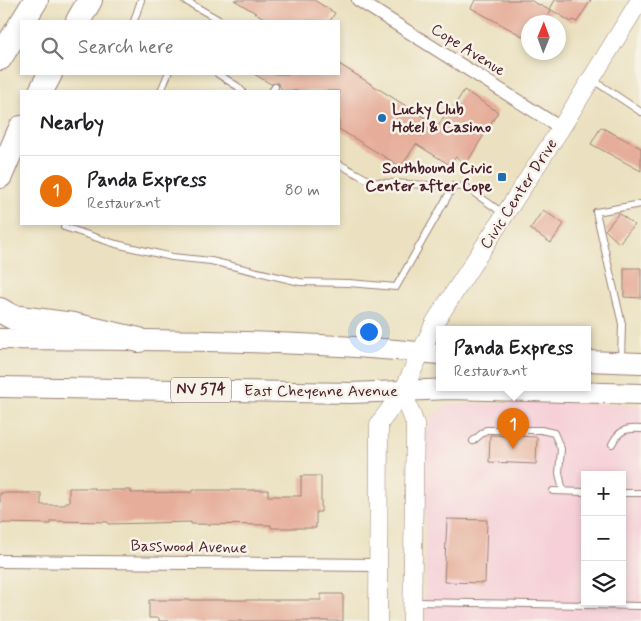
<!DOCTYPE html>
<html lang="en">
<head>
<meta charset="utf-8">
<style>
  body { margin:0; font-family:Mynerve,sans-serif; background:#f2f2f2; color:#202124 }
  .controls { position:absolute; right:15px; bottom:15px; display:grid; overflow:hidden; border-radius:0px; box-shadow:0 2px 8px #0003 }
  .controls button { width:45px; height:45px; display:grid; place-items:center; padding:0; border:0; border-bottom:1px solid #e0e0e0; background:#fff; color:#202124; font:25px sans-serif }
  .compass { position:absolute; left:521px; top:15px; width:45px; height:45px; border-radius:50%; background:#fff; box-shadow:0 2px 8px #0003; rotate:1deg }
  .you { position:absolute; left:368px; top:331px; width:18px; height:18px; margin:-12px; border:4px solid #fff; border-radius:50%; background:#1a73e8; box-shadow:0 0 0 8px #1a73e833 }
  .badge { display:grid; place-items:center; width:32px; height:32px; border-radius:50%; background:#1f6fb2; color:#fff; font-size:16px; font-weight:700 }
  .pin { position:absolute; translate:-50% -41px; filter:drop-shadow(0 1px 2px #0008) }
  .pin::after { content:''; position:absolute; top:26px; width:18px; height:15px; background:inherit; clip-path:polygon(0 0,100% 0,50% 100%) }
  .popup { position:absolute; left:436px; top:326px; width:155px; height:65px; box-sizing:border-box; display:grid; place-content:center; border-radius:0px; background:#fff; filter:drop-shadow(0 1px 4px #0005); font-size:16px; white-space:nowrap; color:#757577 }
  .popup b { font-size:19px; color:#202124 }
  .popup::after { content:''; position:absolute; left:50%; top:100%; margin-left:-10px; border:10px solid transparent; border-top-color:#fff }
  .list { margin:0; padding:0; list-style:none }
  h2 { display:flex; justify-content:space-between; align-items:center; height:65px; margin:0; padding:0 20px; font-size:21px }
  h2 small { font-size:16px; font-weight:400; color:#757577 }
  .list li { display:grid; grid-template-columns:32px 1fr auto; gap:15px; align-items:center; box-sizing:border-box; height:70px; padding:0 20px; border-top:1px solid #e0e0e0 }
  .list b { display:block; font-size:19px; white-space:nowrap }
  .list p { margin:0; font-size:16px; white-space:nowrap; color:#757577 }
  .list em { font-size:16px; font-style:normal; color:#757577 }
  .icon { flex:none; width:28px; height:28px; fill:none; stroke:currentColor; stroke-width:2; stroke-linecap:round; stroke-linejoin:round }
  .map { position:relative; flex:none; width:641px; height:621px; overflow:hidden }
  .search { position:absolute; background:#fff; box-shadow:0 2px 8px #0003; left:20px; top:20px; width:320px; height:55px; display:flex; align-items:center; gap:12px; box-sizing:border-box; padding:0 18px; border-radius:0px; color:#757577; font-size:19px }
  .panel { position:absolute; background:#fff; box-shadow:0 2px 8px #0003; left:20px; top:90px; width:320px; height:135px; border-radius:0px }
  .map>svg:first-child { display:block }
  .built { fill:#f6cfd8; fill-rule:evenodd }
  .building { fill:#e6ae9a }
  .lines { fill:none; stroke-linecap:round; stroke-linejoin:round }
  .lane-casing { stroke:#9a8076; stroke-width:8 }
  .street-casing { stroke:#9a8076; stroke-width:14 }
  .secondary-casing { stroke:#9a8076; stroke-width:19 }
  .primary-casing { stroke:#9a8076; stroke-width:22 }
  .highway-casing { stroke:#9a8076; stroke-width:26 }
  .lane { stroke:#fff; stroke-width:6 }
  .street { stroke:#fff; stroke-width:12 }
  .secondary { stroke:#fff; stroke-width:18 }
  .primary { stroke:#fff; stroke-width:20 }
  .highway { stroke:#fff; stroke-width:24 }
  .poi-dot { fill:#1f6fb2; stroke:#f7f3e8; stroke-width:2 }
  .labels { text-anchor:middle; dominant-baseline:central; stroke-width:5; stroke-linejoin:round; paint-order:stroke }
  .shield { fill:#f7f3e8; stroke:#7e5f64; stroke-width:1 }
  .shield-label { font-size:15px; font-weight:bold; fill:#4a1f2b }
  .street-label { font-size:16px; fill:#4a1f2b; stroke:#f7f3e8 }
  .poi-label { font-size:16px; font-weight:bold; fill:#4a1f2b; stroke:#f7f3e8; text-anchor:start }
</style>
</head>
<body>
<div class="map">
<svg width="641" height="621" viewBox="0 0 641 621">
  <rect width="100%" height="100%" fill="#f7f3e8"/>
  <filter id="ink" filterUnits="userSpaceOnUse"><feTurbulence type="fractalNoise" baseFrequency=".02" numOctaves="2"/><feDisplacementMap in="SourceGraphic" scale="10" xChannelSelector="R" yChannelSelector="G"/><feConvolveMatrix kernelMatrix="1 2 1 2 8 2 1 2 1" color-interpolation-filters="sRGB"/></filter>
  <filter id="wash" filterUnits="userSpaceOnUse"><feTurbulence type="fractalNoise" baseFrequency=".0096" numOctaves="4" result="noise"/><feDisplacementMap in="SourceGraphic" scale="20" xChannelSelector="R" yChannelSelector="G"/><feGaussianBlur stdDeviation="1.12" result="paint"/><feColorMatrix in="noise" values="0 0 0 0 0 0 0 0 0 0 0 0 0 0 0 0 0 1.4 0 .05"/><feComposite in="paint" operator="in"/></filter>
  <g filter="url(#wash)">
    <rect width="100%" height="100%" fill="#ebe1c0"/>
    <path class="built" d="M 565,403 L 641,405 L 641,621 L 425,621 L 425,430 L 432,415 L 449,404 ZM 585,475 L 622,475 L 622,602 L 585,602 Z"/>
    <g id="blocks">
      <g class="building">
        <polygon points="234,0 314,0 335,13 330,21 269,21"/>
        <polygon points="475,0 530,0 551,11 545,22 528,22 528,39 471,8"/>
        <polygon points="555,0 591,0 577,22 573,20 571,22 550,9"/>
        <polygon points="339,64 438,126 446,113 449,115 464,90 498,112 466,164 456,157 450,165 416,144 401,167 339,129 339,91 283,91 278,83 271,84 254,74 339,74"/>
        <polygon points="601,127 641,148 641,171 591,144"/>
        <polygon points="543,210 564,224 551,243 530,229"/>
        <polygon points="619,213 634,225 619,243 605,230"/>
        <polygon points="624,268 641,268 641,298 624,297"/>
        <polygon points="490,435 537,437 536,464 489,462"/>
        <polygon points="301,476 321,476 321,512 316,512 316,528 271,528 271,525 191,524 191,522 108,524 108,522 51,521 51,524 0,523 0,493 41,493 41,505 65,505 65,502 69,502 69,488 95,488 95,490 131,490 131,493 192,492 192,490 268,490 268,496 301,496"/>
        <polygon points="447,519 487,520 485,583 444,582"/>
        <polygon points="321,594 343,594 343,621 159,621 159,618 149,618 149,600 321,600"/>
      </g>
    </g>
  </g>
  <g filter="url(#ink)">
    <use href="#blocks" fill-opacity="0" stroke="#9a8076" stroke-width="1"/>
    <g class="lines">
      <defs>
        <g id="lane">
          <polyline points="184,0 221,21"/>
          <polyline points="134,21 141,0"/>
          <polyline points="218,74 237,86 242,91"/>
          <polyline points="593,80 641,112"/>
          <polyline points="161,91 168,74"/>
          <polyline points="272,91 275,87"/>
          <polyline points="339,164 372,182 466,187 504,214"/>
          <polyline points="65,224 64,227 116,244 172,257 211,261 300,282 349,283 396,287 453,187"/>
          <polyline points="621,359 622,324 596,212 641,204"/>
          <polyline points="473,441 486,430 541,430 554,433 561,449 559,473 563,491"/>
          <path d="M 612,444 C 619,430 626,428 641,429"/>
          <polyline points="553,491 585,492"/>
          <polyline points="622,493 641,493"/>
          <polyline points="415,602 641,606"/>
        </g>
        <g id="street">
          <polyline points="358,0 561,128"/>
          <polyline points="0,561 377,565"/>
        </g>
        <g id="secondary">
          <polyline points="403,391 415,424 412,621"/>
          <polyline points="378,621 379,424 403,391 435,322 561,128 640,0"/>
        </g>
        <g id="primary">
          <path d="M 0,339 C 146,340 294,339 439,354"/>
          <polyline points="587,361 641,363"/>
          <polyline points="0,387 351,393 450,389 641,394"/>
        </g>
        <g id="highway">
          <polyline points="23,21 36,0"/>
          <polyline points="78,21 90,0"/>
          <polyline points="0,58 21,24"/>
          <polyline points="41,91 50,74"/>
          <polyline points="0,176 21,128"/>
          <polyline points="0,310 12,317 73,325 139,340"/>
        </g>
      </defs>
      <use href="#lane" class="lane-casing"/>
      <use href="#street" class="street-casing"/>
      <use href="#secondary" class="secondary-casing"/>
      <use href="#primary" class="primary-casing"/>
      <use href="#highway" class="highway-casing"/>
      <use href="#lane" class="lane"/>
      <use href="#street" class="street"/>
      <use href="#secondary" class="secondary"/>
      <use href="#primary" class="primary"/>
      <use href="#highway" class="highway"/>
    </g>
  </g>
  <g class="poi-dot">
    <circle cx="382" cy="118" r="5"/>
    <rect x="497" y="172" width="10" height="10" rx="2.5"/>
  </g>
  <g class="labels">
    <rect class="shield" x="171" y="377.5" width="60" height="25" rx="4"/>
    <g class="shield-label">
      <text x="201" y="390">NV 574</text>
    </g>
    <g class="street-label">
      <text transform="translate(468 50) rotate(32)">Cope Avenue</text>
      <text transform="translate(519 194) rotate(-57)">Civic Center Drive</text>
      <text x="321" y="391">East Cheyenne Avenue</text>
      <text transform="translate(189 547) rotate(1)">Basswood Avenue</text>
    </g>
    <g class="poi-label">
      <text x="392" y="109">Lucky Club<tspan x="392" dy="18">Hotel &amp; Casino</tspan></text>
      <text x="492" y="168" text-anchor="end">Southbound Civic<tspan x="492" dy="18">Center after Cope</tspan></text>
    </g>
  </g>
</svg>
<div class="controls">
<button>+</button>
<button>−</button>
<button><svg class="icon" aria-label="layers" viewBox="0 0 24 24"><path d="M12 4l9 5-9 5-9-5zM3 14l9 5 9-5"/></svg></button>
</div>
<svg class="compass" viewBox="-18 -18 36 36"><path d="M0-13l5 13h-10z" fill="#e53935"/><path d="M0 13l5-13h-10z" fill="#757577"/></svg>
<div class="you"></div>
<div class="pin badge" style="left:513px;top:449px;background:#e8710a">1</div>
<div class="popup"><b>Panda Express</b>Restaurant</div>
<div class="search"><svg class="icon" aria-label="search" viewBox="0 0 24 24"><circle cx="10" cy="10" r="6"/><path d="M15 15l6 6"/></svg>Search here</div>
<section class="panel">
<h2>Nearby<small></small></h2>
<ul class="list">
<li><span class="badge" style="background:#e8710a">1</span><div><b>Panda Express</b><p>Restaurant</p></div><em>80 m</em></li>
</ul>
</section>
</div>
</body>
</html>
